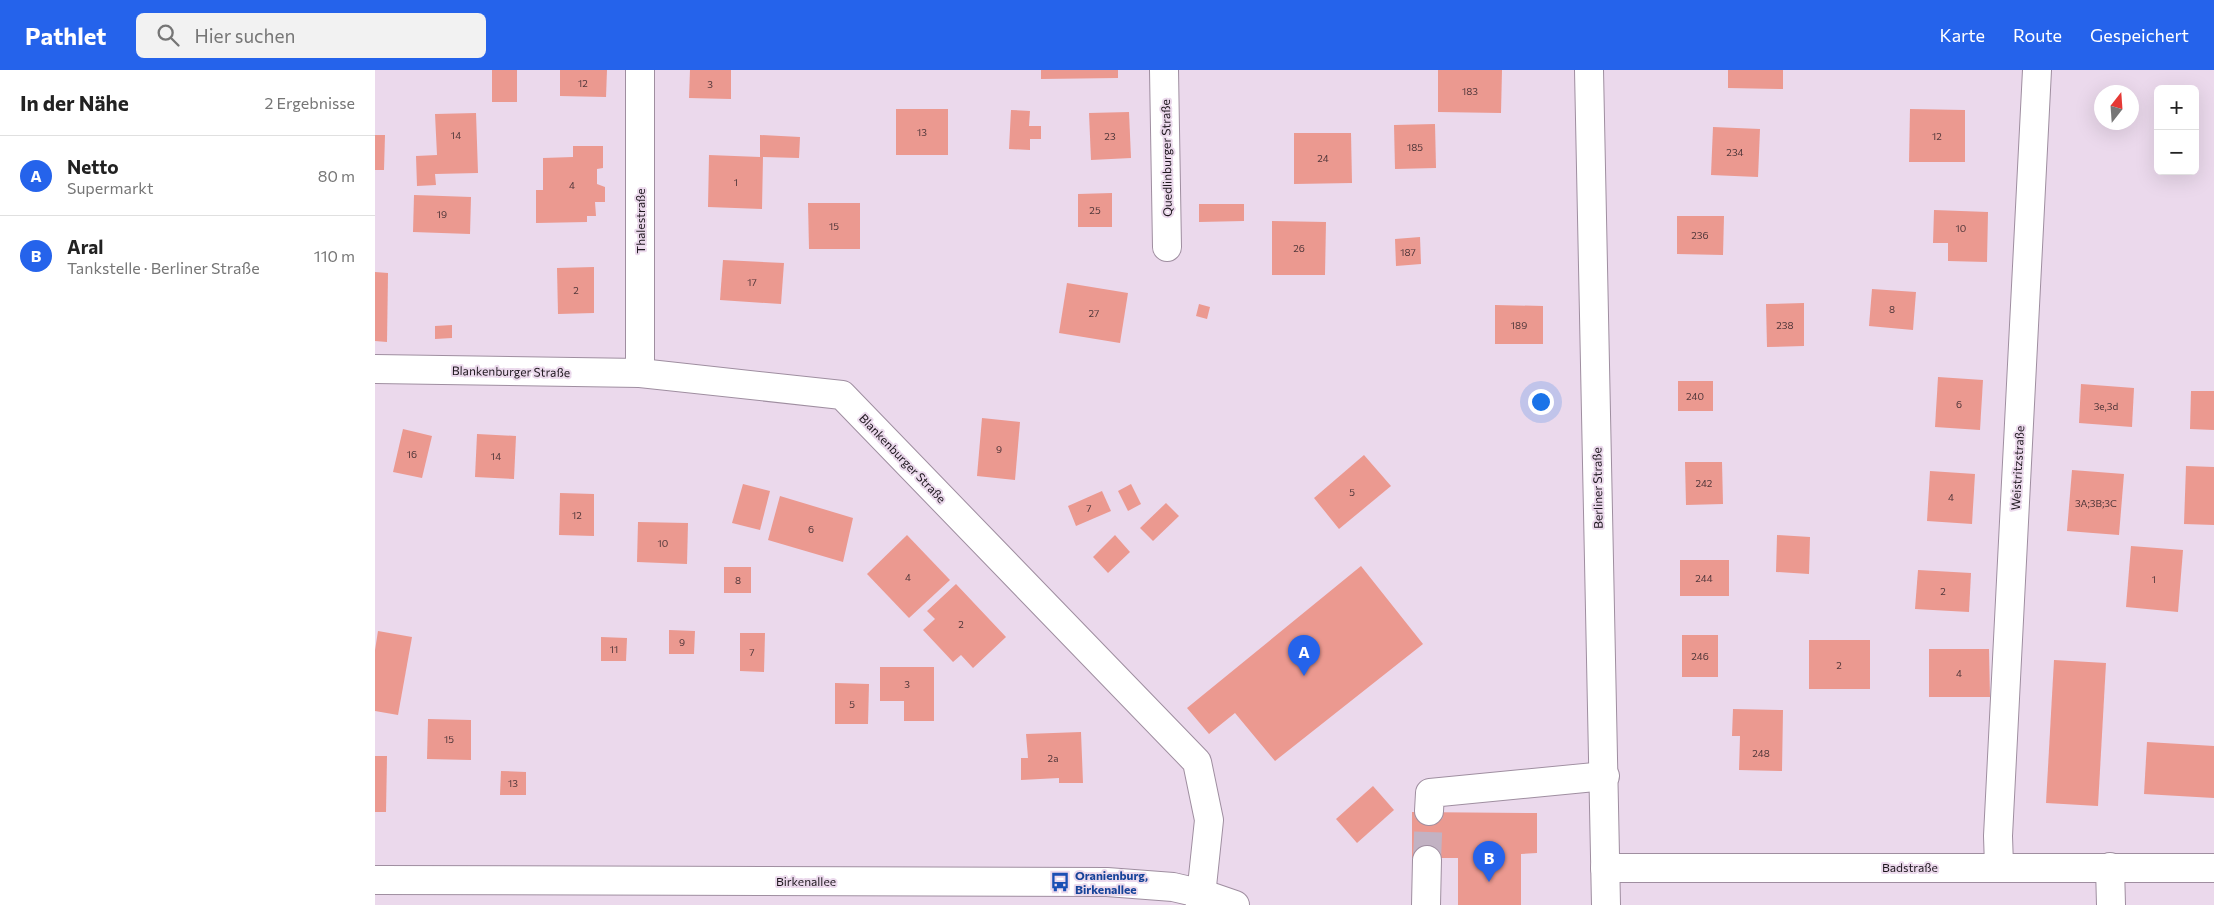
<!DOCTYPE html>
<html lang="de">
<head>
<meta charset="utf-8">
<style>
  body { margin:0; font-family:Commissioner,sans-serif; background:#f2f2f2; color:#222 }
  .controls { position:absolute; right:15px; top:15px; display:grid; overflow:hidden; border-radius:8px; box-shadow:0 5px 20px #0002 }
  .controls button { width:45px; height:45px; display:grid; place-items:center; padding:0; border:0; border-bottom:1px solid #e0e0e0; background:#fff; color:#222; font:25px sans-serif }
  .compass { position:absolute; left:1719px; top:15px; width:45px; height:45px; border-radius:50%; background:#fff; box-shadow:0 5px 20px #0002; rotate:17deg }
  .you { position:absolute; left:1165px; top:331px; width:18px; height:18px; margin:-12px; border:4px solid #fff; border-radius:50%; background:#1a73e8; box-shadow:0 0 0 8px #1a73e833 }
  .badge { display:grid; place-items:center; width:32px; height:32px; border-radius:50%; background:#2563eb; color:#fff; font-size:16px; font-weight:700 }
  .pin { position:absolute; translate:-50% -41px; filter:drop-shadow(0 1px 2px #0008) }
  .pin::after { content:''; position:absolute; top:26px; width:18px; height:15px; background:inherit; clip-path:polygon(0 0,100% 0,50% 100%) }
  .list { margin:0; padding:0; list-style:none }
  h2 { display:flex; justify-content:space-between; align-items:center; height:65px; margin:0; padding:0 20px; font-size:21px }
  h2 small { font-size:16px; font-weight:400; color:#767676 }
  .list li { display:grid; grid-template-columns:32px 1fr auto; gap:15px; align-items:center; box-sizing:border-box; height:80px; padding:0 20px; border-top:1px solid #e0e0e0 }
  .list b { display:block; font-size:19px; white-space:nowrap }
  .list p { margin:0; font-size:16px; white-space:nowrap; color:#767676 }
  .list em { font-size:16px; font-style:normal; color:#767676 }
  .icon { flex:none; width:28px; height:28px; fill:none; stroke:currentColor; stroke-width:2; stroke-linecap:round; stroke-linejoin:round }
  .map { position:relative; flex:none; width:1839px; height:835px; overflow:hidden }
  header { display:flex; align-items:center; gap:30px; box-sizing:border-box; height:70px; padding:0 25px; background:#2563eb; color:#fff }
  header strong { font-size:24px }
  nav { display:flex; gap:28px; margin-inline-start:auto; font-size:18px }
  .search { width:350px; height:45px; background:#f2f2f2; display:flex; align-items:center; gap:12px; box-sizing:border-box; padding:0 18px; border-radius:8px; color:#767676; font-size:19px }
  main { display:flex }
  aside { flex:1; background:#fff }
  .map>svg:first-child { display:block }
  .building { fill:#eb9990 }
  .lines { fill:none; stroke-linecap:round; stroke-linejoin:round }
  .minor-tunnel { stroke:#c2b2c3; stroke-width:28; stroke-dasharray:28 14; stroke-linecap:butt }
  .minor-casing { stroke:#9f8ea0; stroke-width:30 }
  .major-casing { stroke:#9f8ea0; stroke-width:30 }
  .minor { stroke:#fff; stroke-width:28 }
  .major { stroke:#fff; stroke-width:28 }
  .labels { text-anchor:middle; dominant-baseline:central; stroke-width:4; stroke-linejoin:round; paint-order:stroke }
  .number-label { font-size:10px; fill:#50373a }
  .street-label { font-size:12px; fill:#1d161d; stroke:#ebd9ec }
  .transit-label { font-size:12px; font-weight:bold; fill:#164399; stroke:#ebd9ec; text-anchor:start }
</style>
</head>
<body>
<header>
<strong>Pathlet</strong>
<div class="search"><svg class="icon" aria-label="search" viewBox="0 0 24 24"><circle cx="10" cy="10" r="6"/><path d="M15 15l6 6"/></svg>Hier suchen</div>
<nav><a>Karte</a><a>Route</a><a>Gespeichert</a></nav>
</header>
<main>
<aside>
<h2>In der Nähe<small>2 Ergebnisse</small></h2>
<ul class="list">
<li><span class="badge">A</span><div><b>Netto</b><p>Supermarkt</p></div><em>80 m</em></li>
<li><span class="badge">B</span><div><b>Aral</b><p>Tankstelle · Berliner Straße</p></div><em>110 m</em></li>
</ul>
</aside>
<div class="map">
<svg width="1839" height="835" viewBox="0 0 1839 835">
  <rect width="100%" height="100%" fill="#ebd9ec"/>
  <g class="building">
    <rect x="117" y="0" width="25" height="32"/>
    <polygon points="185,0 232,0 231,27 185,26"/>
    <polygon points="315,0 356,0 356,29 314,28"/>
    <polygon points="666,0 743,0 743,8 666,9"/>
    <polygon points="1063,0 1127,0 1126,43 1063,42"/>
    <polygon points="1353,0 1408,0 1408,19 1353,18"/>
    <rect x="521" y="39" width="52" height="46"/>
    <polygon points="1535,39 1590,40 1590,92 1534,92"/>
    <polygon points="636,40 655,41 654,56 666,56 666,69 655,69 655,80 634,79"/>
    <polygon points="754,42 756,88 716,90 714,43"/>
    <polygon points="101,43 103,103 60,104 61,115 42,116 41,86 62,85 60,44"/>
    <polygon points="1060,54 1061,98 1020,99 1019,55"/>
    <polygon points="1338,57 1385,59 1383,107 1336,105"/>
    <polygon points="919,63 976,63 977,113 919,114"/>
    <polygon points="0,65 10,65 9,100 0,100"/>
    <polygon points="385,65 425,67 424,88 388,87 387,139 333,137 334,85 385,87"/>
    <polygon points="198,76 228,76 228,98 222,99 222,114 230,117 230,132 220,132 221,146 212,146 212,152 161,153 161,120 168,120 168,88 198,87"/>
    <polygon points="737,123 737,157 703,157 703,124"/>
    <polygon points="39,125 96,127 95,164 38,162"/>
    <polygon points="433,133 485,133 485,179 434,179"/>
    <polygon points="824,134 869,134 869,151 824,152"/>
    <polygon points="1559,140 1613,142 1612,192 1573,191 1573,173 1558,173"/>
    <polygon points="1302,146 1349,146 1348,185 1302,184"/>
    <polygon points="897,151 951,152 950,205 897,205"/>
    <polygon points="1045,167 1046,194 1021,196 1020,169"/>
    <polygon points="348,190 409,193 406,234 345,230"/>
    <polygon points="219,197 219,243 183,244 182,198"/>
    <polygon points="0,202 13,203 12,272 0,271"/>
    <polygon points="692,213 753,223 745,273 684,263"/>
    <polygon points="1497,219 1541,222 1538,260 1494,256"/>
    <polygon points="1429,233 1429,276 1392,277 1391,234"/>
    <polygon points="824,234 835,237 832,249 821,246"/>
    <polygon points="1120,235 1168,236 1168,274 1120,274"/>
    <polygon points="77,255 77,268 60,269 60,256"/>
    <polygon points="1563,307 1608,310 1605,360 1560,357"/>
    <rect x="1303" y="311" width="35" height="30"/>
    <polygon points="1706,314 1759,318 1757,357 1704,353"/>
    <polygon points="1816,321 1839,321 1839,360 1815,359"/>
    <polygon points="607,348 645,352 640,410 602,406"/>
    <polygon points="28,359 57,366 47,408 18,402"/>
    <polygon points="102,364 141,366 139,409 100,407"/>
    <polygon points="989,385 1016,416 964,459 939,428"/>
    <polygon points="1310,392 1347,392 1348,434 1311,435"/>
    <polygon points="1811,396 1839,397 1839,455 1809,454"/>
    <polygon points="1697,400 1749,404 1744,465 1692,461"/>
    <polygon points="1555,401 1600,404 1597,454 1552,451"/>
    <polygon points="368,414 395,421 385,460 357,453"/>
    <polygon points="756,414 766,434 753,441 743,421"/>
    <polygon points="727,421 736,441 701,456 693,436"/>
    <polygon points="185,423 219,424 219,466 184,465"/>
    <polygon points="405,426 478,448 468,492 393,470"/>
    <polygon points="791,433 804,446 778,471 765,458"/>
    <polygon points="263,452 313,453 312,494 262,492"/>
    <polygon points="532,465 575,510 534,548 492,504"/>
    <polygon points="740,465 755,482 733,503 718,487"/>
    <polygon points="1402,465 1435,467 1434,504 1401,502"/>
    <polygon points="1756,476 1808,480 1803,542 1751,537"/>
    <rect x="1305" y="490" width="49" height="36"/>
    <polygon points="986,496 1048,574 900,691 860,643 834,664 812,638"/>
    <rect x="349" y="497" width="27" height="26"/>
    <polygon points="1543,500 1596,503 1594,542 1540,539"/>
    <polygon points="581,514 631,567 598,598 586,585 578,592 548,560 560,549 552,541"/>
    <polygon points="294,560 320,561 319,584 294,584"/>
    <polygon points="3,561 37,567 23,645 0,641 0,580"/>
    <polygon points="365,563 390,563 389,602 365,601"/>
    <rect x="1307" y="565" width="36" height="42"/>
    <polygon points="226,567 252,568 251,591 226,591"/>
    <rect x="1434" y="570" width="61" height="49"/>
    <polygon points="1554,579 1614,579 1615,627 1554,627"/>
    <polygon points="1679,590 1731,593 1723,736 1671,733"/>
    <polygon points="505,597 559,597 559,651 529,651 529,631 505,631"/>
    <polygon points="460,613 494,614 493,654 460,654"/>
    <polygon points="1358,639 1408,640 1407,701 1364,700 1365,666 1357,666"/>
    <polygon points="53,649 96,650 96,690 52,689"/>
    <polygon points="706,662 708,713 684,713 684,708 646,710 646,688 653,688 651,664"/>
    <polygon points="1772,672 1839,676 1839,728 1769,724"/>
    <polygon points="0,686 12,686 11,742 0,742"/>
    <polygon points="126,701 151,702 151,725 125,725"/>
    <polygon points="998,716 1019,740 982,773 961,749"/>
    <polygon points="1037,742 1162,743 1162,783 1146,784 1146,835 1083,835 1083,788 1037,788"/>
  </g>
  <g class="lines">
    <polyline class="minor-tunnel" points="1052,790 1054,741"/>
    <defs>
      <g id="minor">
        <polyline points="789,0 792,177"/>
        <polyline points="0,299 265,303 467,325 822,692 834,750 825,835"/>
        <polyline points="265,303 265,0"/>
        <polyline points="1054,741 1055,723 1230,706"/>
        <polyline points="1624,796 1623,766 1662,0"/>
        <polyline points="1735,797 1736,835"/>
        <polyline points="1230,798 1839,798"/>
        <polyline points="0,810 732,812 798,817 828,824 860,835"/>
        <polyline points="1051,835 1052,790"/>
      </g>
      <polyline id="major" points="1214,0 1231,835"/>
    </defs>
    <use href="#minor" class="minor-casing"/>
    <use href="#major" class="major-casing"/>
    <use href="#minor" class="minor"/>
    <use href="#major" class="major"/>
  </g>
  <defs>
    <symbol id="bus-bare" viewBox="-9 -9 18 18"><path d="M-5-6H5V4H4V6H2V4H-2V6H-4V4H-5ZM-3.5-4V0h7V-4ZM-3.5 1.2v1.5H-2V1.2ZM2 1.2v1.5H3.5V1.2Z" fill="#1a4fb4" stroke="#ebd9ec" stroke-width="2.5" paint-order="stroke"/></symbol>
  </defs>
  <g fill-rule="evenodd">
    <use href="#bus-bare" x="671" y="798" width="28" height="28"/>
  </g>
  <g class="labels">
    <g class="number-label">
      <text x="208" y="13">12</text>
      <text x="335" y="14">3</text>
      <text x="1095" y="21">183</text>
      <text x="547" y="62">13</text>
      <text x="81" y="65">14</text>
      <text x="735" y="66">23</text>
      <text x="1562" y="66">12</text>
      <text x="1040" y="77">185</text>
      <text x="1360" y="82">234</text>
      <text x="948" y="88">24</text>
      <text x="361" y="112">1</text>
      <text x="197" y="115">4</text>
      <text x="720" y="140">25</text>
      <text x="67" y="144">19</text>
      <text x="459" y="156">15</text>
      <text x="1586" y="158">10</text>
      <text x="1325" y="165">236</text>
      <text x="924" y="178">26</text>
      <text x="1033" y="182">187</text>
      <text x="377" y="212">17</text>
      <text x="201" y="220">2</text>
      <text x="1517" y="239">8</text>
      <text x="719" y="243">27</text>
      <text x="1144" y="255">189</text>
      <text x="1410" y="255">238</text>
      <text x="1320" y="326">240</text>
      <text x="1584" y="334">6</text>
      <text x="1731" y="336">3e,3d</text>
      <text x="624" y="379">9</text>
      <text x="37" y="384">16</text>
      <text x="121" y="386">14</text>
      <text x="1329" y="413">242</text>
      <text x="977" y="422">5</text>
      <text x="1576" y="427">4</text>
      <text x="1721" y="433">3A;3B;3C</text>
      <text x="714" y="438">7</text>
      <text x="202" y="445">12</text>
      <text x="436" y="459">6</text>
      <text x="288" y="473">10</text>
      <text x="533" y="507">4</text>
      <text x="1329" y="508">244</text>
      <text x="1779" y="509">1</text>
      <text x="363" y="510">8</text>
      <text x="1568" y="521">2</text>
      <text x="586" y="554">2</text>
      <text x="307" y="572">9</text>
      <text x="239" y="579">11</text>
      <text x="377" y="582">7</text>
      <text x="1325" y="586">246</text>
      <text x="1464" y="595">2</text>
      <text x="1584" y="603">4</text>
      <text x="532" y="614">3</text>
      <text x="477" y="634">5</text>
      <text x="74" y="669">15</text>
      <text x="1386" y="683">248</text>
      <text x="678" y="688">2a</text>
      <text x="138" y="713">13</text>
    </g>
    <g class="street-label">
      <text transform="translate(791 88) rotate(-91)">Quedlinburger Straße</text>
      <text transform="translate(265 151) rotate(-90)">Thalestraße</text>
      <text transform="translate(136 301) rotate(1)">Blankenburger Straße</text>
      <text transform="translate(528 388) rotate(46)">Blankenburger Straße</text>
      <text transform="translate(1642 398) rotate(-87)">Weistritzstraße</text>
      <text transform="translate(1222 418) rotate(-91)">Berliner Straße</text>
      <text x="1535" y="797">Badstraße</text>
      <text x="431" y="811">Birkenallee</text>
    </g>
    <g class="transit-label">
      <text x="700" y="805">Oranienburg,<tspan x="700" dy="14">Birkenallee</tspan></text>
    </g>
  </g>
</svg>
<div class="controls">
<button>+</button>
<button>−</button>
</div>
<svg class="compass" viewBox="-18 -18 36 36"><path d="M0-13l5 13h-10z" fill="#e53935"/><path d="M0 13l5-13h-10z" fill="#767676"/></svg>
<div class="you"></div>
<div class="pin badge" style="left:929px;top:606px">A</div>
<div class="pin badge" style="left:1114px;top:812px">B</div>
</div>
</main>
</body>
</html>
